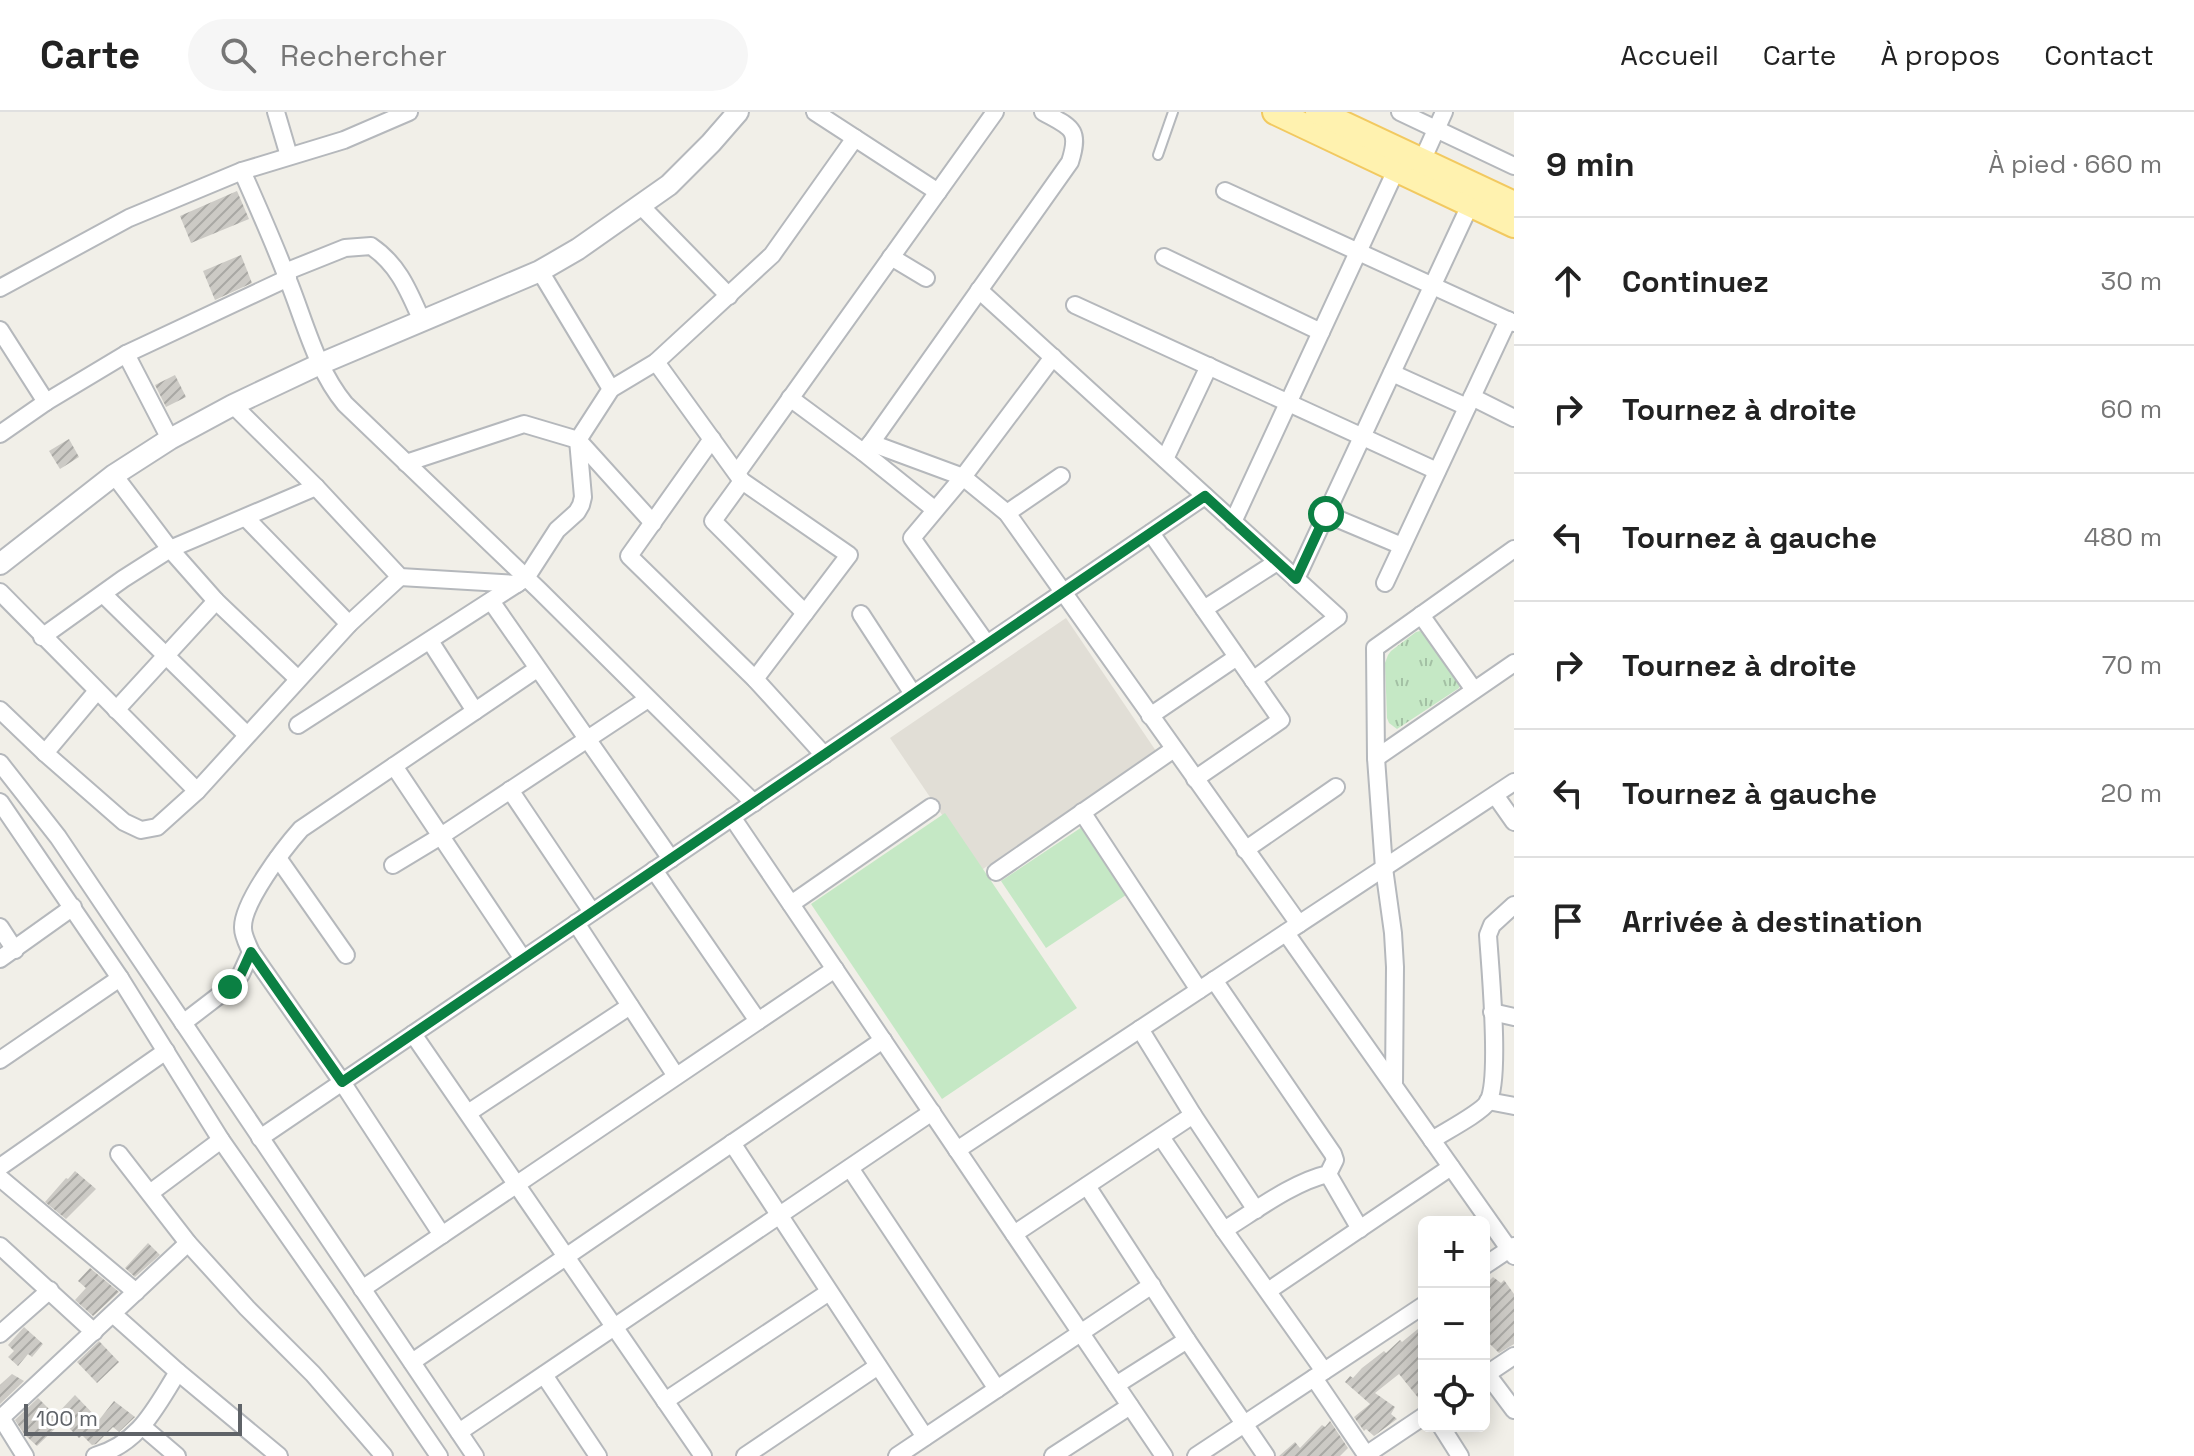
<!DOCTYPE html>
<html lang="fr">
<head>
<meta charset="utf-8">
<style>
  body { margin:0; font-family:"Space Grotesk",sans-serif; background:#f6f6f6; color:#222 }
  .controls { position:absolute; right:24px; bottom:24px; display:grid; overflow:hidden; border-radius:12px; box-shadow:0 4px 20px #0003 }
  .controls button { width:72px; height:72px; display:grid; place-items:center; padding:0; border:0; border-bottom:2px solid #e0e0e0; background:#fff; color:#222; font:40px sans-serif }
  .scale { position:absolute; left:24px; bottom:20px; width:218px; box-sizing:border-box; padding-left:8px; border:4px solid #5f6368; border-top:0; font-size:22px; line-height:28px; white-space:nowrap; color:#5f6368; -webkit-text-stroke:6px #fff; paint-order:stroke }
  .stop { position:absolute; width:24px; height:24px; margin:-18px; border:6px solid #0b8043; border-radius:50%; background:#fff }
  .stop.end { background:#0b8043; border-color:#fff; box-shadow:0 2px 8px #0008 }
  .list { margin:0; padding:0; list-style:none }
  h2 { display:flex; justify-content:space-between; align-items:center; height:104px; margin:0; padding:0 32px; font-size:34px }
  h2 small { font-size:26px; font-weight:400; color:#767676 }
  .list li { display:grid; grid-template-columns:52px 1fr auto; gap:24px; align-items:center; box-sizing:border-box; height:128px; padding:0 32px; border-top:2px solid #e0e0e0 }
  .list b { display:block; font-size:30px; white-space:nowrap }
  .list em { font-size:26px; font-style:normal; color:#767676 }
  .icon { flex:none; width:44px; height:44px; fill:none; stroke:currentColor; stroke-width:2; stroke-linecap:round; stroke-linejoin:round }
  .map { position:relative; flex:none; width:1514px; height:1344px; overflow:hidden }
  header { display:flex; align-items:center; gap:48px; box-sizing:border-box; height:112px; padding:0 40px; background:#fff; border-bottom:2px solid #e0e0e0 }
  header strong { font-size:38px }
  nav { display:flex; gap:44px; margin-inline-start:auto; font-size:28px }
  .search { width:560px; height:72px; background:#f6f6f6; display:flex; align-items:center; gap:20px; box-sizing:border-box; padding:0 28px; border-radius:44px; color:#767676; font-size:30px }
  main { display:flex }
  aside { flex:1; background:#fff }
  .map>svg:first-child { display:block }
  .education { fill:#e1ded6 }
  .grass { fill:url(#grass-tufts) }
  .pitch { fill:#c5e8c5 }
  .building { fill:url(#building-hatch) }
  .lines { fill:none; stroke-linecap:round; stroke-linejoin:round }
  .service-casing { stroke:#b5b8bc; stroke-width:12 }
  .minor-casing { stroke:#b5b8bc; stroke-width:20 }
  .tertiary-casing { stroke:#b5b8bc; stroke-width:24 }
  .primary-casing { stroke:#f2c960; stroke-width:28 }
  .service { stroke:#fff; stroke-width:8 }
  .minor { stroke:#fff; stroke-width:16 }
  .tertiary { stroke:#fff; stroke-width:20 }
  .primary { stroke:#fff2af; stroke-width:24 }
  .route { stroke:#0b8043; stroke-width:10 }
</style>
</head>
<body>
<header>
<strong>Carte</strong>
<div class="search"><svg class="icon" aria-label="search" viewBox="0 0 24 24"><circle cx="10" cy="10" r="6"/><path d="M15 15l6 6"/></svg>Rechercher</div>
<nav><a>Accueil</a><a>Carte</a><a>À propos</a><a>Contact</a></nav>
</header>
<main>
<div class="map">
<svg width="1514" height="1344" viewBox="0 0 1514 1344">
  <defs>
    <pattern id="grass-tufts" width="24" height="20" patternUnits="userSpaceOnUse" patternTransform="scale(2)"><rect width="24" height="20" fill="#c5e8c5"/><path d="M3 7l-1-3M5 7V3M7 7l1-3M15 17l-1-3M17 17v-4M19 17l1-3" fill="none" stroke="#a3c0a4"/></pattern>
    <pattern id="building-hatch" width="6" height="6" patternUnits="userSpaceOnUse" patternTransform="scale(2)"><rect width="6" height="6" fill="#cccac5"/><path d="M-1 1l2-2M0 6l6-6M5 7l2-2" fill="none" stroke="#a9a8a4"/></pattern>
  </defs>
  <rect width="100%" height="100%" fill="#f1efe8"/>
  <polygon class="education" points="1066,506 1156,639 980,759 890,626"/>
  <polygon class="grass" points="1420,519 1426,523 1460,571 1459,576 1397,617 1389,611 1387,606 1385,551 1388,543 1391,539 1416,520"/>
  <g class="pitch">
    <polygon points="945,701 1077,896 942,987 811,792"/>
    <polygon points="1082,715 1126,783 1046,836 1001,769"/>
  </g>
  <g class="building">
    <polygon points="237,79 249,107 191,131 180,104"/>
    <polygon points="241,143 252,171 215,188 203,159"/>
    <polygon points="175,263 186,285 166,295 155,273"/>
    <polygon points="69,327 79,345 60,357 49,339"/>
    <polygon points="75,1059 96,1077 66,1107 45,1090 66,1066 68,1067"/>
    <polygon points="148,1131 160,1143 135,1165 125,1156"/>
    <polygon points="90,1156 119,1180 93,1204 75,1188 86,1176 78,1169"/>
    <polygon points="1493,1165 1501,1171 1504,1168 1514,1182 1514,1232 1499,1241 1484,1226 1484,1204 1491,1196 1484,1186 1484,1174"/>
    <polygon points="1424,1212 1424,1293 1399,1262 1375,1281 1395,1295 1391,1302 1397,1307 1374,1324 1366,1317 1364,1319 1354,1305 1370,1292 1345,1270 1350,1264 1353,1266 1362,1256 1384,1239 1386,1241 1400,1228 1402,1230"/>
    <polygon points="24,1215 43,1232 32,1245 28,1242 18,1254 8,1245 14,1239 8,1233"/>
    <polygon points="99,1229 119,1250 97,1271 77,1250"/>
    <polygon points="12,1262 24,1269 0,1292 0,1273"/>
    <polygon points="75,1283 99,1308 114,1289 135,1305 119,1320 113,1315 96,1332 92,1333 82,1323 79,1326 56,1303"/>
    <polygon points="38,1286 62,1310 37,1334 24,1322 15,1308"/>
    <polygon points="1330,1309 1348,1336 1340,1344 1279,1344 1295,1330 1300,1336 1322,1313 1325,1315"/>
  </g>
  <g class="lines">
    <defs>
      <polyline id="service" points="1158,43 1173,0"/>
      <g id="minor">
        <polyline points="276,0 289,44"/>
        <polyline points="815,0 938,80"/>
        <polyline points="1400,0 1514,54"/>
        <polyline points="1422,49 1444,0"/>
        <path d="M 242,59 C 258,95 274,131 288,168 C 305,210 316,257 345,292 L 539,478 L 754,691"/>
        <polyline points="1225,79 1514,211"/>
        <polyline points="641,94 729,184"/>
        <polyline points="891,145 926,166"/>
        <polyline points="1164,145 1321,220"/>
        <polyline points="540,159 611,277"/>
        <path d="M 285,160 L 345,136 L 371,134 C 399,153 409,180 422,209"/>
        <polyline points="0,176 129,106 242,59 344,28 409,0"/>
        <polyline points="979,178 1338,505 1253,568"/>
        <polyline points="1075,193 1437,359"/>
        <polyline points="0,218 46,290"/>
        <polyline points="126,242 170,327"/>
        <polyline points="656,250 742,369 849,443 755,567"/>
        <polyline points="1392,261 1467,295"/>
        <polyline points="1472,285 1514,306"/>
        <polyline points="790,286 863,340 934,397"/>
        <polyline points="233,293 316,375 400,465 517,472"/>
        <polyline points="0,322 46,290 126,242 288,166"/>
        <polyline points="712,327 629,444 755,567 824,643"/>
        <polyline points="871,331 963,365 1007,401 1299,812"/>
        <path d="M 863,340 L 871,331 L 1070,50 C 1081,16 1070,15 1043,0"/>
        <polyline points="1165,347 1209,254"/>
        <polyline points="406,351 524,312 578,328 653,411"/>
        <polyline points="737,361 995,0"/>
        <polyline points="114,363 170,437 216,489 298,567"/>
        <polyline points="742,369 713,409 805,501"/>
        <polyline points="1007,401 1061,364"/>
        <polyline points="1326,402 1402,434"/>
        <polyline points="246,406 349,512"/>
        <polyline points="1233,410 1396,58"/>
        <polyline points="1151,421 1281,608 1195,667"/>
        <polyline points="1296,467 1470,93"/>
        <polyline points="1385,471 1508,208"/>
        <polyline points="0,480 197,679"/>
        <polyline points="103,482 247,623"/>
        <polyline points="491,489 671,747"/>
        <polyline points="1204,497 1277,450"/>
        <polyline points="861,502 913,582"/>
        <polyline points="1421,503 1474,578"/>
        <polyline points="42,525 123,467 170,437 316,375"/>
        <polyline points="430,529 475,599"/>
        <polyline points="987,532 912,426 963,365 1053,245"/>
        <polyline points="0,598 45,641 124,710 141,718 157,715 197,679 349,512 400,465"/>
        <polyline points="116,598 216,489"/>
        <polyline points="1150,604 1237,545"/>
        <polyline points="298,613 526,466 557,418 577,400 581,393 583,385 578,328 611,277 656,250 772,143 855,26"/>
        <polyline points="45,641 97,579"/>
        <polyline points="1376,646 1514,551"/>
        <polyline points="0,651 58,725 475,1344"/>
        <polyline points="394,654 523,847"/>
        <polyline points="510,678 592,800"/>
        <polyline points="1495,683 1514,710"/>
        <polyline points="0,690 120,866 221,1028 337,1194 439,1344"/>
        <polyline points="1082,700 1199,878"/>
        <polyline points="732,705 1164,1344"/>
        <polyline points="1245,738 1336,675"/>
        <polyline points="278,746 346,843"/>
        <polyline points="393,753 441,724 648,587"/>
        <polyline points="654,758 758,909"/>
        <polyline points="996,760 1174,637"/>
        <polyline points="791,792 931,695"/>
        <polyline points="576,811 676,964"/>
        <polyline points="0,815 15,838"/>
        <polyline points="1286,821 1514,1144"/>
        <polyline points="0,847 73,795"/>
        <path d="M 1214,868 L 1333,1042 L 1335,1048 L 1328,1062 C 1293,1070 1255,1099 1224,1118"/>
        <polyline points="1492,900 1514,905"/>
        <polyline points="183,911 230,875 241,862 251,840"/>
        <polyline points="1140,917 1193,1003 1256,1098"/>
        <polyline points="413,922 703,1344"/>
        <polyline points="0,948 120,866"/>
        <polyline points="1394,973 1395,855 1393,821 1384,756 1376,646 1375,536 1514,437"/>
        <polyline points="1488,989 1514,994"/>
        <polyline points="468,1001 630,894"/>
        <polyline points="1161,1025 1224,1118 1324,1259"/>
        <polyline points="260,1026 1205,384"/>
        <path d="M 1432,1028 C 1444,1020 1481,1001 1488,990 C 1501,967 1490,855 1488,823 L 1492,813 L 1514,793"/>
        <polyline points="732,1031 925,1325"/>
        <polyline points="957,1038 1514,670"/>
        <polyline points="119,1042 188,1131 247,1196 313,1262 384,1344"/>
        <polyline points="0,1055 166,939"/>
        <polyline points="850,1056 997,1277"/>
        <polyline points="1328,1062 1360,1117"/>
        <polyline points="0,1066 136,1180"/>
        <polyline points="1087,1074 1187,1228 1266,1344"/>
        <polyline points="150,1081 221,1028"/>
        <polyline points="1014,1122 1193,1003"/>
        <path d="M 442,1123 L 342,970 L 251,840 C 248,833 243,824 243,816 C 242,791 284,736 301,717 L 537,557"/>
        <polyline points="0,1134 94,1220"/>
        <polyline points="1484,1154 1514,1134"/>
        <polyline points="362,1177 835,857"/>
        <polyline points="1268,1179 1451,1055"/>
        <polyline points="113,1202 178,1260 279,1344"/>
        <polyline points="0,1222 50,1178"/>
        <polyline points="412,1250 883,928"/>
        <polyline points="1487,1262 1514,1298"/>
        <polyline points="544,1263 598,1344"/>
        <polyline points="1484,1264 1514,1244"/>
        <polyline points="1314,1266 1367,1344"/>
        <polyline points="1116,1273 1187,1228"/>
        <polyline points="665,1289 829,1180"/>
        <polyline points="0,1304 25,1344"/>
        <polyline points="1,1306 188,1131"/>
        <polyline points="1441,1314 1460,1344"/>
        <polyline points="143,1315 177,1344"/>
        <polyline points="459,1320 932,1000"/>
        <polyline points="1366,1343 1424,1304"/>
        <path d="M 95,1344 C 140,1331 155,1296 178,1260"/>
        <polyline points="745,1344 878,1254"/>
        <polyline points="897,1344 1152,1173"/>
        <polyline points="1053,1344 1130,1294"/>
        <polyline points="1196,1344 1424,1193"/>
      </g>
      <polyline id="tertiary" points="0,452 114,363 170,327 233,293 320,252 540,159 578,137 669,73 711,31 738,0"/>
      <g id="primary">
        <polyline points="1275,0 1514,113"/>
        <polyline points="1318,0 1514,92"/>
      </g>
    </defs>
    <use href="#service" class="service-casing"/>
    <use href="#minor" class="minor-casing"/>
    <use href="#tertiary" class="tertiary-casing"/>
    <use href="#primary" class="primary-casing"/>
    <use href="#service" class="service"/>
    <use href="#minor" class="minor"/>
    <use href="#tertiary" class="tertiary"/>
    <use href="#primary" class="primary"/>
  </g>
  <g class="lines">
    <polyline class="route" points="230,875 241,862 251,840 342,970 1205,384 1296,467 1326,402"/>
  </g>
</svg>
<div class="controls">
<button>+</button>
<button>−</button>
<button><svg class="icon" aria-label="locate" viewBox="0 0 24 24"><circle cx="12" cy="12" r="6"/><path d="M12 2v4M12 18v4M2 12h4M18 12h4"/></svg></button>
</div>
<div class="scale">100 m</div>
<div class="stop" style="left:1326px;top:402px"></div>
<div class="stop end" style="left:230px;top:875px"></div>
</div>
<aside>
<h2>9 min<small>À pied · 660 m</small></h2>
<ul class="list">
<li><svg class="icon" aria-label="ahead" viewBox="0 0 24 24"><path d="M12 20V5M6 11l6-6 6 6"/></svg><div><b>Continuez</b></div><em>30 m</em></li>
<li><svg class="icon" aria-label="right" viewBox="0 0 24 24"><path d="M7 20v-9h11M14 6l5 5-5 5"/></svg><div><b>Tournez à droite</b></div><em>60 m</em></li>
<li><svg class="icon" aria-label="left" viewBox="0 0 24 24"><path d="M17 20v-9H6M10 6l-5 5 5 5"/></svg><div><b>Tournez à gauche</b></div><em>480 m</em></li>
<li><svg class="icon" aria-label="right" viewBox="0 0 24 24"><path d="M7 20v-9h11M14 6l5 5-5 5"/></svg><div><b>Tournez à droite</b></div><em>70 m</em></li>
<li><svg class="icon" aria-label="left" viewBox="0 0 24 24"><path d="M17 20v-9H6M10 6l-5 5 5 5"/></svg><div><b>Tournez à gauche</b></div><em>20 m</em></li>
<li><svg class="icon" aria-label="arrive" viewBox="0 0 24 24"><path d="M6 21V4h12l-3 4 3 4H6"/></svg><div><b>Arrivée à destination</b></div></li>
</ul>
</aside>
</main>
</body>
</html>
